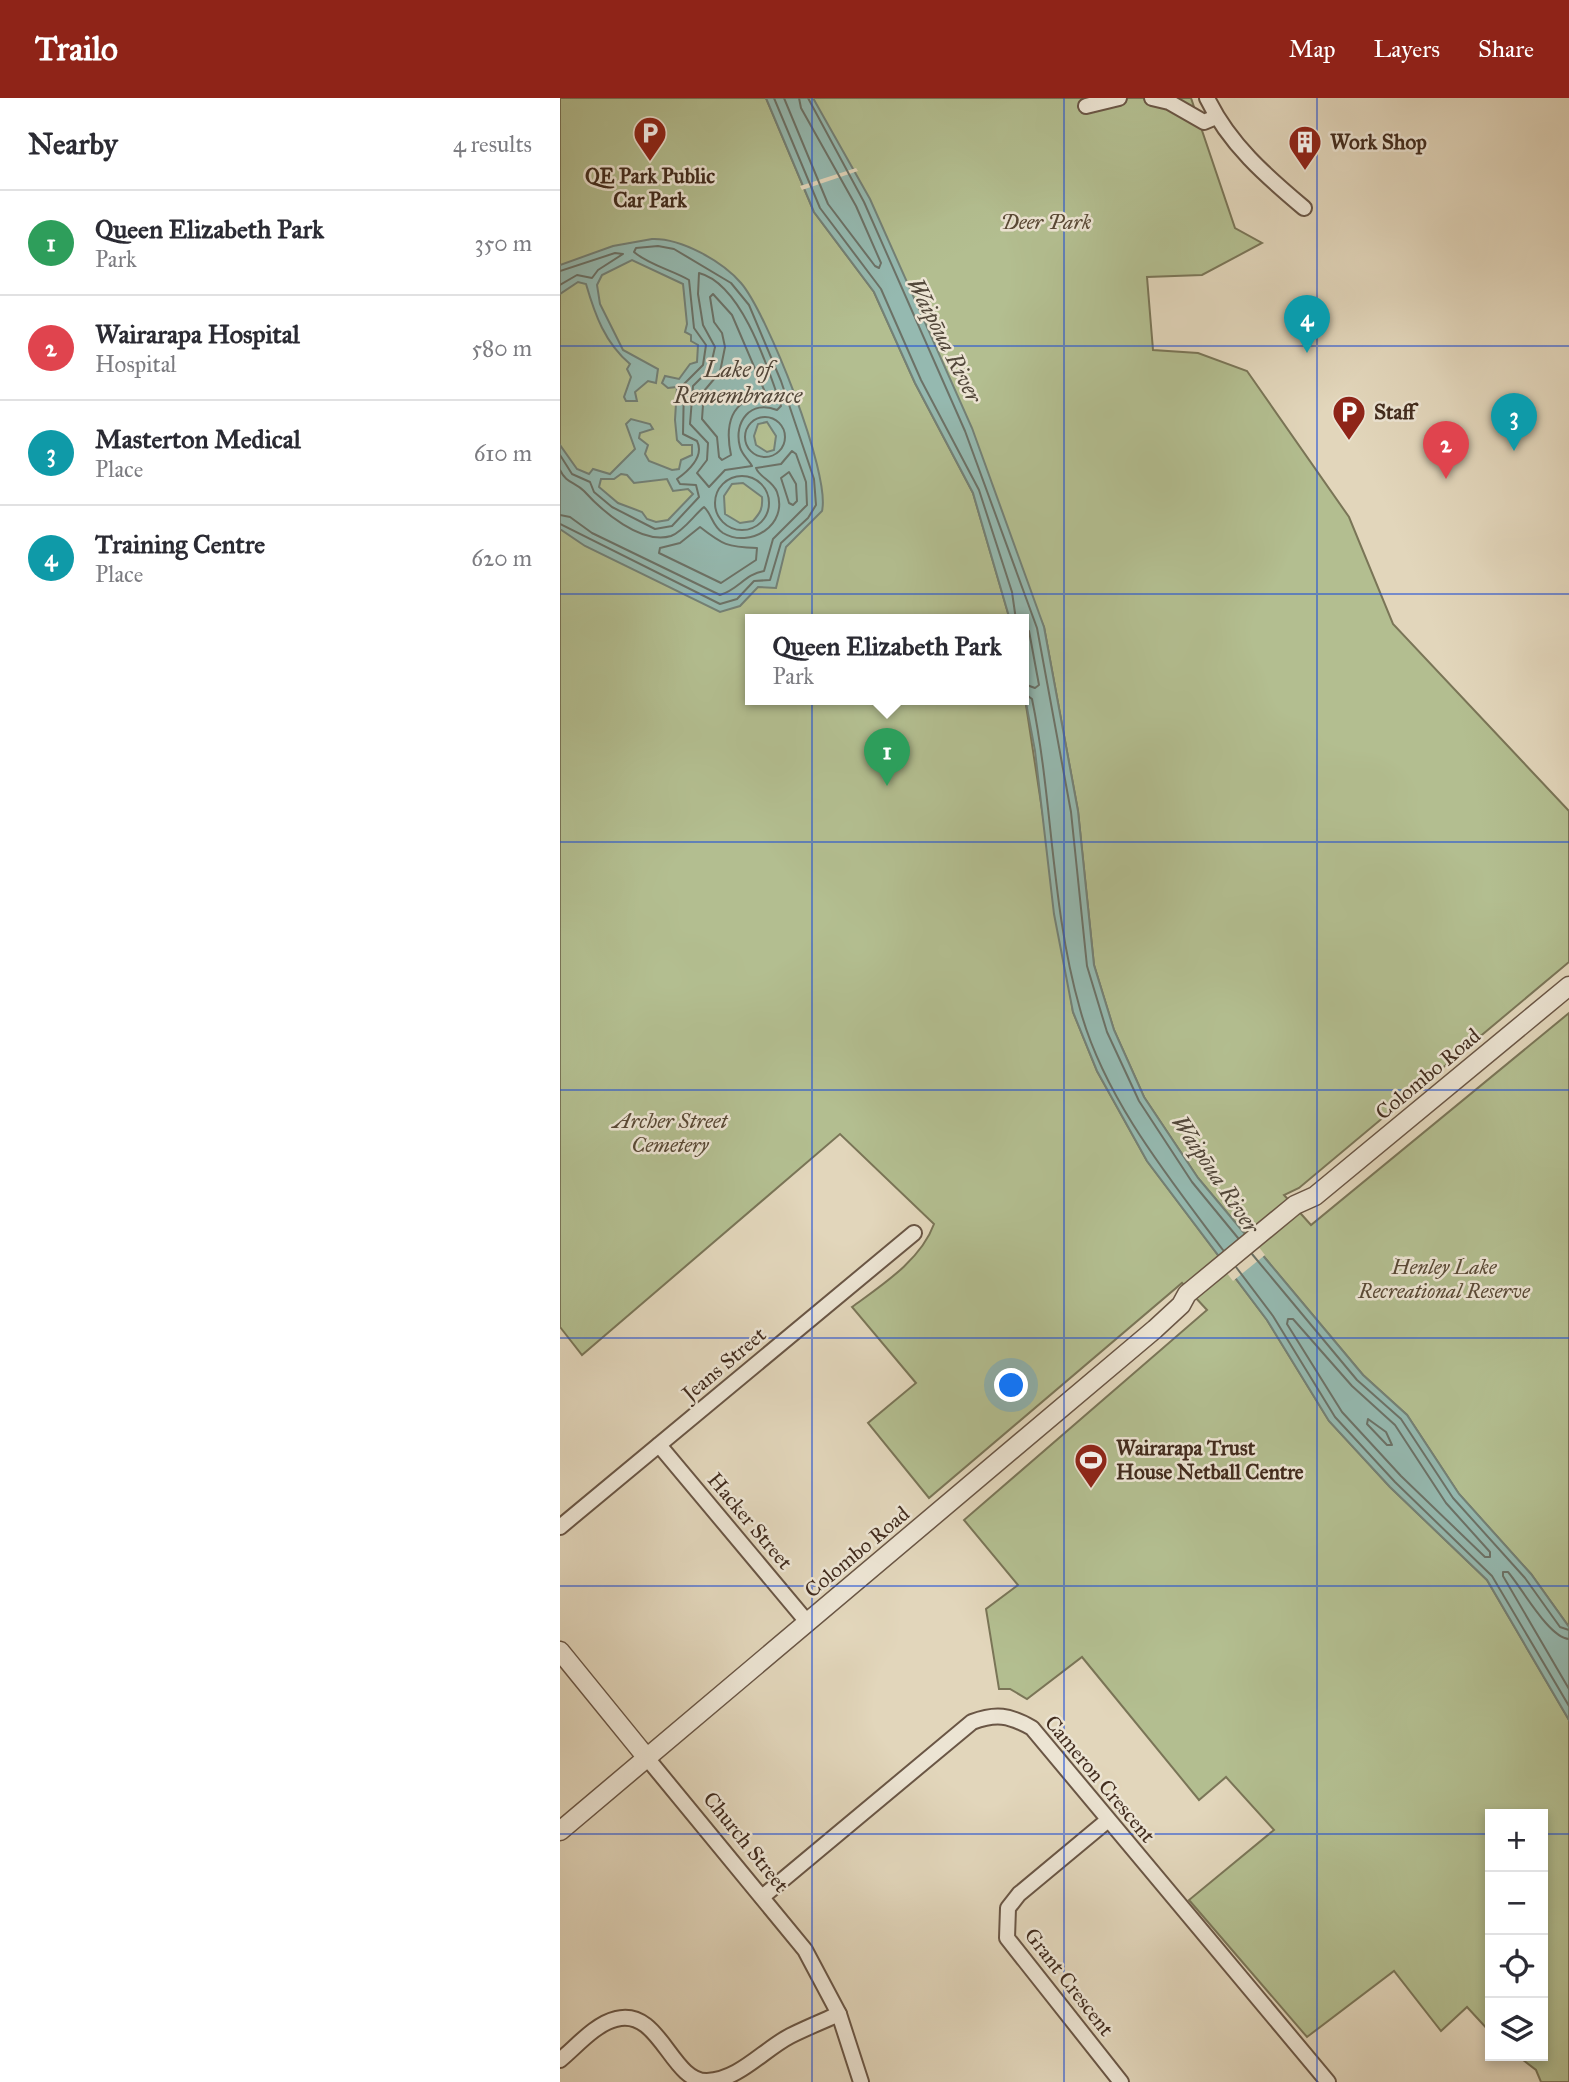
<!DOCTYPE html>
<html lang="en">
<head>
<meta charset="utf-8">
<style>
  body { margin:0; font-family:"IM FELL Great Primer",serif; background:#f2f2f3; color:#2b2b33 }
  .controls { position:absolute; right:21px; bottom:21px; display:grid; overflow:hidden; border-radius:0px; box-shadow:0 4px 10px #0003 }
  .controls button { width:63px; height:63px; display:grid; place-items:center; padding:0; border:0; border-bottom:2px solid #e1e1e2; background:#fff; color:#2b2b33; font:35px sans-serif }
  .you { position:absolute; left:452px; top:1288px; width:24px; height:24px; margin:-18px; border:5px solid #fff; border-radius:50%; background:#1a73e8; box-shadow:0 0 0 10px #1a73e833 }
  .badge { display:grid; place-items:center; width:46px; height:46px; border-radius:50%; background:#8f2418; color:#fff; font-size:23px; font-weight:700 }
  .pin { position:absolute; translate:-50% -58px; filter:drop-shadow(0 2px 4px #0008) }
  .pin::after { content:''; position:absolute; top:37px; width:24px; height:21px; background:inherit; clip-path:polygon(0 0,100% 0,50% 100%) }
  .popup { position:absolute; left:185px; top:516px; width:284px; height:91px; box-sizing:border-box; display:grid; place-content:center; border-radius:0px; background:#fff; filter:drop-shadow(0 2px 5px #0005); font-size:23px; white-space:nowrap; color:#7c7c81 }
  .popup b { font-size:26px; color:#2b2b33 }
  .popup::after { content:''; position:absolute; left:50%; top:100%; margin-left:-14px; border:14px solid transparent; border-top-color:#fff }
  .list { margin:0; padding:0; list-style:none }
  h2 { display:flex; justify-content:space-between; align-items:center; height:91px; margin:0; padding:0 28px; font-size:30px }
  h2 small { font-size:23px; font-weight:400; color:#7c7c81 }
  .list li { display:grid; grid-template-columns:46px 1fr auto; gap:21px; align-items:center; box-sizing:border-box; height:105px; padding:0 28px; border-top:2px solid #e1e1e2 }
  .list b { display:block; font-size:26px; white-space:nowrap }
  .list p { margin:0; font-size:23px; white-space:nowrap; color:#7c7c81 }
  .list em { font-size:23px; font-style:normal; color:#7c7c81 }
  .icon { flex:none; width:38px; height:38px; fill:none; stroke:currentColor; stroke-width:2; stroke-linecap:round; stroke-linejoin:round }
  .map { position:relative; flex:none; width:1009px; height:1984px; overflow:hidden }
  header { display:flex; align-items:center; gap:42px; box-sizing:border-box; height:98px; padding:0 35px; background:#8f2418; color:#fff }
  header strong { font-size:33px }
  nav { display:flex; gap:38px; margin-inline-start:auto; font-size:24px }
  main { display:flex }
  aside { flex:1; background:#fff }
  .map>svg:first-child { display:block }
  .green { fill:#b3be90; stroke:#7a7557; stroke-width:2 }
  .water { fill:#95b9b0; stroke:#748176; stroke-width:2; fill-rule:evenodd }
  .pier { fill:#e2d6bb }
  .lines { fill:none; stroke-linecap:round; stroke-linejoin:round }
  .shore { stroke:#6c7267; stroke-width:2 }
  .minor-casing { stroke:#6a5645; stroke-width:18 }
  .tertiary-casing { stroke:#6a5645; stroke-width:21 }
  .minor { stroke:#ece4d3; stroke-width:14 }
  .tertiary { stroke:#ece4d3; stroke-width:18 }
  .grid { fill:none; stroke:#1d4ed8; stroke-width:2; stroke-opacity:0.55 }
  .labels { text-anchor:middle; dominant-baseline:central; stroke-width:5; stroke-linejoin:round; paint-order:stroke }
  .poi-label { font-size:21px; font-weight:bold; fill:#422c1e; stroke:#ece4d3; text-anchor:start }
  .park-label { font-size:21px; font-style:italic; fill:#594935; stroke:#ece4d3 }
  .street-label { font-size:21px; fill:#422c1e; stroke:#ece4d3 }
  .water-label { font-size:23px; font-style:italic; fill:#53483b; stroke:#ece4d3 }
</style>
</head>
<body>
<header>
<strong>Trailo</strong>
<nav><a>Map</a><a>Layers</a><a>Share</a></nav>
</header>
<main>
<aside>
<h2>Nearby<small>4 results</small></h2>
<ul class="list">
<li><span class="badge" style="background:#2e9e5b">1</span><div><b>Queen Elizabeth Park</b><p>Park</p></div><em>350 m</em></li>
<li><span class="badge" style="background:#e0444e">2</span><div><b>Wairarapa Hospital</b><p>Hospital</p></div><em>580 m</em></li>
<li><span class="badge" style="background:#0f9aa8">3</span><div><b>Masterton Medical</b><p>Place</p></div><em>610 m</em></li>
<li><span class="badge" style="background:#0f9aa8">4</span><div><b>Training Centre</b><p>Place</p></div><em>620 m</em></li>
</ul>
</aside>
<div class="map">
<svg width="1009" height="1984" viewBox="0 0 1009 1984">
  <rect width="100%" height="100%" fill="#e2d6bb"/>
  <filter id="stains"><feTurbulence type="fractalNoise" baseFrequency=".00286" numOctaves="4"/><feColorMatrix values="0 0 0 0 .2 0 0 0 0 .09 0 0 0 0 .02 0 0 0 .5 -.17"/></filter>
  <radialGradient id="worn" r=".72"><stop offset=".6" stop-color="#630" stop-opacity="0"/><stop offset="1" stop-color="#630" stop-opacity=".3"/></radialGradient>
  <g class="green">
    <path d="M 0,0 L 206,0 L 254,114 L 314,194 L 355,285 L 413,395 L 450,522 L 190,522 L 190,602 L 464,602 L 464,594 L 513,914 L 537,973 L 587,1063 L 707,1222 L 769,1323 L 830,1389 L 927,1482 L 1009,1622 L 1009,1984 L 981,1984 L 976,1972 L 958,1958 L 983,1958 L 983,1716 L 930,1716 L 930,1934 L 907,1909 L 881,1933 L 834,1873 L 747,1939 L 629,1802 L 714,1732 L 666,1679 L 639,1702 L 522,1559 L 467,1601 L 450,1591 L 439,1591 L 426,1511 L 458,1487 L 404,1422 L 647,1212 L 622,1185 L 369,1400 L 308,1325 L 356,1285 L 292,1209 C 322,1187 361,1162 374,1126 L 280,1036 L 22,1257 L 0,1229 Z"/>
    <polygon points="253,0 631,0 675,130 702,145 642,177 587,179 593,252 638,255 687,273 789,419 833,526 1009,713 1009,864 739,1090 724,1097 751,1127 1009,915 1009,1529 971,1476 899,1396 847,1317 803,1277 638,1080 584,999 554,932 534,867 518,713 484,529"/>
  </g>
  <g class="water">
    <polygon points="206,0 253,0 310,101 412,330 484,529 518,713 534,867 554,932 584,999 638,1080 803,1277 847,1317 899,1396 971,1476 1009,1529 1009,1622 927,1482 830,1389 769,1323 707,1222 587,1063 537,973 513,914 494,816 475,653 464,594 464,522 450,522 413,395 355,285 314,194 254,114"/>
    <path d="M 92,141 C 121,140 162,163 181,185 C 207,215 271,376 262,413 L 226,449 L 216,490 L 198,489 L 180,508 L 160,514 L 25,448 L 0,431 L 0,347 L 17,371 L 29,376 L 33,371 L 50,376 L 75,351 L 66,326 L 71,321 L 90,326 L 93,331 L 80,335 L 79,340 L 88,347 L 85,356 L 89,363 L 112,372 L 119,371 L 121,362 L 132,357 L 132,347 L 122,347 L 117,342 L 115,322 L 117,289 L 108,290 L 102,285 L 105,278 L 119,281 L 130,266 L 137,264 L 138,247 L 131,243 L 131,237 L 125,234 L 127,226 L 123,186 L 72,162 L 42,177 L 37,187 L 40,206 L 63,252 L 98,271 L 96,285 L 88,283 L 75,294 L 77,303 L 66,303 L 64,299 L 71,279 L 67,271 L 70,266 C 45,245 35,217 26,186 L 18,184 L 0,196 L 0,167 L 53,148 ZM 207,324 L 216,338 L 214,352 L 207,354 L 196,347 L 194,338 L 198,326 ZM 61,376 L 67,377 L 74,385 L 107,381 L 113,393 L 128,391 L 133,396 L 108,422 L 96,424 L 87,421 L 82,414 L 58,405 L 39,389 L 41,381 L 54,381 ZM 183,385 L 202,399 C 203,411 200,415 193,423 L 180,425 L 165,416 L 164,398 L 172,386 Z"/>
  </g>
  <g class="pier">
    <polygon points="296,70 298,73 242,92 240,88"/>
    <polygon points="688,1135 705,1157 673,1183 656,1161"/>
  </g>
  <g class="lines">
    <g class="shore">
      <polyline points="214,0 260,110 321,191 361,282 419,392 452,494 456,522"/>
      <polyline points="224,0 268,106 315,168 319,170 321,165 296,108 241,10 239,0"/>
      <polyline points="248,0 304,104 405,333 477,530 511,714 527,868 547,934 579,1003 632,1084 678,1140"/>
      <polyline points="0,173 55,155 63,156 38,172 32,180 17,177 0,187"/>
      <path d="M 139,175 C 182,186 208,270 221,308 L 217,312 C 191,301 173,324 180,349 C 182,357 189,362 192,368 L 165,372 L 149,389 L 137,375 L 147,362 L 148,345 L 130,326 L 133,288 L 150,271 L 155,249 L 143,227 L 138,196 Z"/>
      <path d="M 153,196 L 172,217 L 205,294 C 199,299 191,299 184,304 C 166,316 167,338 171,357 L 162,362 L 159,359 L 157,339 L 142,321 L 144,293 L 160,274 L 165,249 L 162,235 L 154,224 L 150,199 Z"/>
      <circle cx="205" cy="339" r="20"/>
      <path d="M 0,357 L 12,376 L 30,384 L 34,394 L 52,409 L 95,431 L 112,428 L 139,399 L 136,387 L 120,386 L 117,381 C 128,373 145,359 137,343 L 123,336 L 124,286 L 143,267 L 146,247 L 134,230 L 129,182 C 112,172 89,167 74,154 L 76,150 L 98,148 L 114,151 L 171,185 L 189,207 L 221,283 L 254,381 L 256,407 L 248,420 L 221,445 L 210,482 L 194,483 L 177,501 L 160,506 L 0,426"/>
      <path d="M 0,372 C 6,385 15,384 24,393 C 42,413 81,447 111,438 C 124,433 134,417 144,409 C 152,416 152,428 163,435 C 190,451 229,427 217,394 C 213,383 199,379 196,370 L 221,366 L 232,353 L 236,356 L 246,384 L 247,407 L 213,441 L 204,473 C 185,476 178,492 160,497 L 32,435 L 10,419 L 0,417"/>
      <polygon points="229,374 236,386 237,403 233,407 229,405 221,380"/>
      <circle cx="182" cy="405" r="27"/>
      <path d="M 140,429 C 163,447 167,449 197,450 L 196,462 L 161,485 L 99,455 L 100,450 L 120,445 Z"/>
      <polyline points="464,529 469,533 479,587 475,590 464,586"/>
      <path d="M 464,595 L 472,601 C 493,703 491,810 520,911 C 544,1000 609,1080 663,1152"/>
      <polyline points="692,1156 797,1282 841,1321 893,1400 965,1480 1000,1529 1009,1532"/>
      <polyline points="676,1169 713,1218 775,1319 835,1384 932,1478 1009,1608"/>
      <polygon points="728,1221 733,1221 792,1288 835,1327 886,1405 930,1454 930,1459 925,1459 841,1378 782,1314 727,1226"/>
      <polygon points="808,1321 826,1334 832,1347 827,1347 807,1326"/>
      <path d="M 1009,1541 C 989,1540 962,1490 948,1474 L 943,1474 L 943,1478 L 1009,1591"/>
    </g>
    <defs>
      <g id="minor">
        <polyline points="592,0 609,4 644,24 656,19"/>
        <path d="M 647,0 C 669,46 706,78 744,110"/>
        <polyline points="526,8 559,0"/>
        <polyline points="99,1347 248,1525"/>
        <polyline points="0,1429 354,1135"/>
        <polyline points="87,1660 245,1852 279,1916 301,1984"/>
        <polyline points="548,1722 459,1796 448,1810 447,1840 561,1984"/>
        <path d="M 202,1799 L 412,1624 C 436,1615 449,1617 472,1630 L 768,1984"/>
        <path d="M 0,1962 C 16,1949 35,1926 56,1921 C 100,1909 111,1984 147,1983 C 179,1982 203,1952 230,1938 C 246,1930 263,1923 279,1916"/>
      </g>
      <g id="tertiary">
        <polyline points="0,1553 87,1660"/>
        <polyline points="0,1733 595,1231 621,1207 627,1196 735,1107 755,1098 1009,888"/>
      </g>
    </defs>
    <use href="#minor" class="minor-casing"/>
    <use href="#tertiary" class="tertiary-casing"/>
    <use href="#minor" class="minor"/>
    <use href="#tertiary" class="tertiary"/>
  </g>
  <path class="grid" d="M 252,0 L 252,1984M 504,0 L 504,1984M 757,0 L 757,1984M 0,248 L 1009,248M 0,496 L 1009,496M 0,744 L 1009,744M 0,992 L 1009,992M 0,1240 L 1009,1240M 0,1488 L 1009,1488M 0,1736 L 930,1736M 983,1736 L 1009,1736"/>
  <defs>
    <symbol id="parking-pin" viewBox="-11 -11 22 30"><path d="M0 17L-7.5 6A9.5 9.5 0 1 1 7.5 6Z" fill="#8f2418" stroke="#ece4d3"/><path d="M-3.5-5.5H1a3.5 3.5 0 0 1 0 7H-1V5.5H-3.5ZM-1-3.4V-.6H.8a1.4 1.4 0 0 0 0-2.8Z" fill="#fff"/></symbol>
    <symbol id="building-pin" viewBox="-11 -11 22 30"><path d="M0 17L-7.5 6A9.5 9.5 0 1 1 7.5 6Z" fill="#8f2418" stroke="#ece4d3"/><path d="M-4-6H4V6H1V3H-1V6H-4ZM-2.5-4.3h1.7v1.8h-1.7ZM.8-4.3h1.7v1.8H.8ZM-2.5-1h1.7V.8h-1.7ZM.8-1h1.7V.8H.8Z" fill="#fff"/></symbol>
    <symbol id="stadium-pin" viewBox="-11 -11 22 30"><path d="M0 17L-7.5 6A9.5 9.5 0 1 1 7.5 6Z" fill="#8f2418" stroke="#ece4d3"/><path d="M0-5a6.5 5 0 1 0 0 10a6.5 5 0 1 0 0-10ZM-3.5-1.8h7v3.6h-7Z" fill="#fff"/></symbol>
  </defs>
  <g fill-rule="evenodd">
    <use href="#parking-pin" x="71" y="16" width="38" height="52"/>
    <use href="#building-pin" x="726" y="25" width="38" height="52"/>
    <use href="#parking-pin" x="770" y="295" width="38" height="52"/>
    <use href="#stadium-pin" x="512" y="1343" width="38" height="52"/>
  </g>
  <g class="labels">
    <g class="poi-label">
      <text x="770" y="44">Work Shop</text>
      <text x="90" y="78" text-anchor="middle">QE Park Public<tspan x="90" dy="24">Car Park</tspan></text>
      <text x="814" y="314">Staff</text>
      <text x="556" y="1350">Wairarapa Trust<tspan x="556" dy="24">House Netball Centre</tspan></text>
    </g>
    <g class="park-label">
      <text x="486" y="124">Deer Park</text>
      <text x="110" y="1023">Archer Street<tspan x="110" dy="24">Cemetery</tspan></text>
      <text x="884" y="1169">Henley Lake<tspan x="884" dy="24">Recreational Reserve</tspan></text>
    </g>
    <g class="street-label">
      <text transform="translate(868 976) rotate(-40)">Colombo Road</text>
      <text transform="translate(164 1266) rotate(-40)">Jeans Street</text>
      <text transform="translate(190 1423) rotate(50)">Hacker Street</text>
      <text transform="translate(297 1454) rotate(-40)">Colombo Road</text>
      <text transform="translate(540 1681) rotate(50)">Cameron Crescent</text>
      <text transform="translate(186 1744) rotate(51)">Church Street</text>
      <text transform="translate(509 1884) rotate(52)">Grant Crescent</text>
    </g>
    <g class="water-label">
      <text transform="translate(385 242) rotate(63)">Waipōua River</text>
      <text x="178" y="271">Lake of<tspan x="178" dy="26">Remembrance</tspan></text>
      <text transform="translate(656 1076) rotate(56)">Waipōua River</text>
    </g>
  </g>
  <rect width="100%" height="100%" filter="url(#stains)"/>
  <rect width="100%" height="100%" fill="url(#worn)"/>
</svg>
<div class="controls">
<button>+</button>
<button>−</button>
<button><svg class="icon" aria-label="locate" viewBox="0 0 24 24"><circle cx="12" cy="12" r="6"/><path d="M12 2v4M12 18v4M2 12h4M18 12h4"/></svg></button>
<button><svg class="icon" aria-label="layers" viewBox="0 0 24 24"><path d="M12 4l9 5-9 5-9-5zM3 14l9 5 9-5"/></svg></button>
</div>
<div class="you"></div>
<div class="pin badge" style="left:327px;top:688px;background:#2e9e5b">1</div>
<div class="popup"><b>Queen Elizabeth Park</b>Park</div>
<div class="pin badge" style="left:886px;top:381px;background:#e0444e">2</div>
<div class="pin badge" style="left:954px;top:353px;background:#0f9aa8">3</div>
<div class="pin badge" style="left:747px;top:255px;background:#0f9aa8">4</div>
</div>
</main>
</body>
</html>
